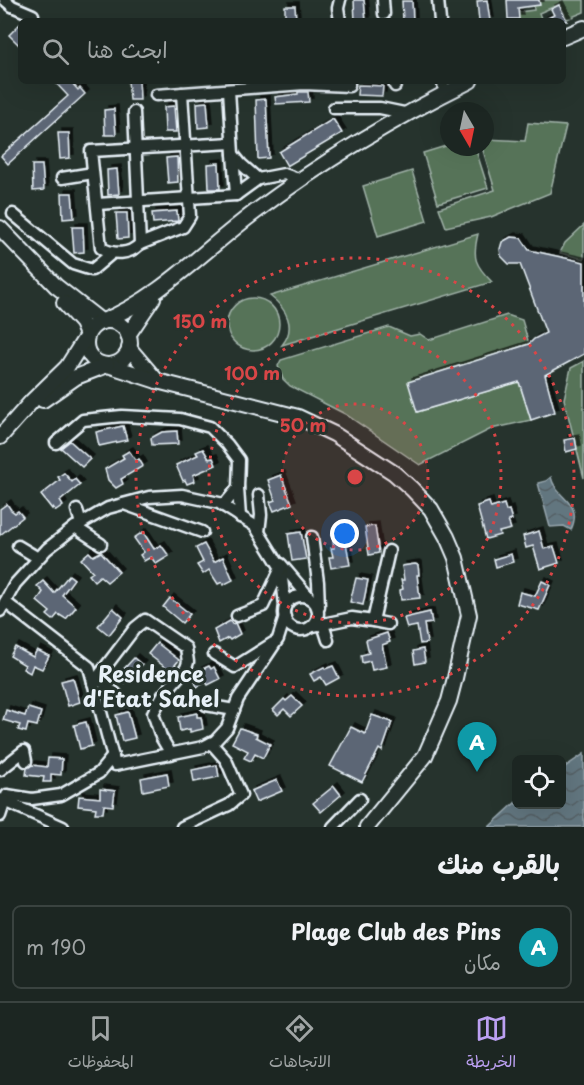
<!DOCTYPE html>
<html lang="ar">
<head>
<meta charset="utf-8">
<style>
  body { margin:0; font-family:"Playpen Sans","Playpen Sans Arabic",sans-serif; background:#29322f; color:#f1f3f6; direction:rtl }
  .controls { position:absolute; right:18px; bottom:18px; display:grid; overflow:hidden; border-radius:9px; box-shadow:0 6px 24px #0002 }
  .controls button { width:54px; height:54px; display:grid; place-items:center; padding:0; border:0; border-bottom:2px solid #3a4340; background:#1c2622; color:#f1f3f6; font:30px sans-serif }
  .compass { position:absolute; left:440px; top:102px; width:54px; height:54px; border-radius:50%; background:#1c2622; box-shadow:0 6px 24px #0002; rotate:171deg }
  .you { position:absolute; left:345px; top:534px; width:21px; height:21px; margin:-15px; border:4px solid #fff; border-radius:50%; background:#1a73e8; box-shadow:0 0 0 9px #1a73e833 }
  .badge { display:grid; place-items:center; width:39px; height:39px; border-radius:50%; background:#bca0f2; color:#fff; font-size:20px; font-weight:700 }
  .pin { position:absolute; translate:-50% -50px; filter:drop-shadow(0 2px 3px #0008) }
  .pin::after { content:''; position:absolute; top:32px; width:21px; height:18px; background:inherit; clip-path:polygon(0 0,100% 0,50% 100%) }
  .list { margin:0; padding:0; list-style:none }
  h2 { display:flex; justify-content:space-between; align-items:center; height:78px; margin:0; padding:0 24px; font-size:26px }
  h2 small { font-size:20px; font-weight:400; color:#a0a5a5 }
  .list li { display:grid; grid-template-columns:39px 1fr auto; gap:18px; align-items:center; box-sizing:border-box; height:84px; margin:0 12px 12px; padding:0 12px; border:2px solid #3a4340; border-radius:9px }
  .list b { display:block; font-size:22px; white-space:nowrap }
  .list p { margin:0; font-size:20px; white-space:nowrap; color:#a0a5a5 }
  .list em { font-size:20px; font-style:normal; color:#a0a5a5 }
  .icon { flex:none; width:33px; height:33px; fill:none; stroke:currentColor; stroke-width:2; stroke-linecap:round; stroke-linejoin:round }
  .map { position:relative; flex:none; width:584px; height:827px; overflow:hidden; direction:ltr }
  .search { position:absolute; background:#1c2622; box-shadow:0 6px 24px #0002; left:18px; right:18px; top:18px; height:66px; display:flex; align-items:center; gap:15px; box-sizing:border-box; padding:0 21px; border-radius:9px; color:#a0a5a5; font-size:22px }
  .sheet { height:174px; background:#1c2622 }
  nav { display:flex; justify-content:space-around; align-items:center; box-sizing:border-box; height:84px; border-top:2px solid #3a4340; background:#1c2622; font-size:16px; color:#a0a5a5 }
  nav a { display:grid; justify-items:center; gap:3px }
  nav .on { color:#bca0f2 }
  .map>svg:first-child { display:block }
  .green { fill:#577359; stroke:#a0b2a8; stroke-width:1.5 }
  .water { fill:url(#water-waves); stroke:#98a7af; stroke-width:1.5 }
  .building { fill:#5c6674; stroke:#e8f1f8; stroke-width:1.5; filter:url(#shadow) }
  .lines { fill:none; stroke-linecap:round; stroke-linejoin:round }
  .minor-casing { stroke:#e8f1f8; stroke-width:15 }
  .secondary-casing { stroke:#e8f1f8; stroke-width:18 }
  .minor { stroke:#26332d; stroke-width:10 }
  .secondary { stroke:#26332d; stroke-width:14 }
  .ring { fill:none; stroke:#d94647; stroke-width:3; stroke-dasharray:3 6 }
  .labels { text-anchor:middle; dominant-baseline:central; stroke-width:6; stroke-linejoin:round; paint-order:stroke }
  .neighbourhood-label { font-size:22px; font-weight:bold; fill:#e8f1f8; stroke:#26332d }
  .centre { fill:#d94647; stroke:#26332d; stroke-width:3 }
  .ring-label { font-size:18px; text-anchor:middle; font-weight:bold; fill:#d94647; stroke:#26332d; stroke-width:6; stroke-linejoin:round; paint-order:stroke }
</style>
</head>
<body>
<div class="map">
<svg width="584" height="827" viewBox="0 0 584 827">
  <defs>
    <pattern id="water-waves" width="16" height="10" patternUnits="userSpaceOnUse" patternTransform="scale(1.5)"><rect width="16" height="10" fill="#62767f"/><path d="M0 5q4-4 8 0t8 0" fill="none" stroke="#545f64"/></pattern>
    <filter id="shadow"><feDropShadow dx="4" dy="-4" stdDeviation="0" flood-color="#0009"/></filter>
  </defs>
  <rect width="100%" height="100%" fill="#26332d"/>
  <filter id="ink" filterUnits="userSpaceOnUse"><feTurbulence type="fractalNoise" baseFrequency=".0167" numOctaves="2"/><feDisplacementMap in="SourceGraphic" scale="12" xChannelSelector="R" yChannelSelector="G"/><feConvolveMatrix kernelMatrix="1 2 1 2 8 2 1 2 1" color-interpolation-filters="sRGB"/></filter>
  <g filter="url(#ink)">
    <g class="green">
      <polygon points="533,0 584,0 584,12 567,19 560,4 539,13 542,21 512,21 511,13 534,10"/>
      <polygon points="528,123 566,126 550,193 491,217 446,227 439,208 495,190 482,147 485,147 485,139 525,141"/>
      <polygon points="449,145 449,147 475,147 488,188 438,203 423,153"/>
      <polygon points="412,171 427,221 378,236 363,186"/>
      <polygon points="584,225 584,259 560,253 565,243"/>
      <path d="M 478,234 C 472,258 475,265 492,282 L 282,345 C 297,327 286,308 270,296 Z"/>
      <circle cx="253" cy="324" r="26"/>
      <polygon points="507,315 522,320 529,344 417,412 519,382 531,420 491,429 420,465 345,414 290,386 283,379 278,366 281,360 389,327 410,336 420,334 429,340"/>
      <polygon points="584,361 584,478 564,399 571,368"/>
    </g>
    <g class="water">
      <path d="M 551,477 C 556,500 584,501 571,530 L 564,526 L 550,527 L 538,483 L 546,481 Z"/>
      <polygon points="584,754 584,827 489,827 516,802 516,804 562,804 562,769"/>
    </g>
    <g class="building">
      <polygon points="354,0 364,0 366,21 355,21"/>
      <polygon points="487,0 490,21 479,21 477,1"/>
      <polygon points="507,0 539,0 540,5 518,8 519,19 508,19"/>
      <polygon points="402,1 412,1 413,21 403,21"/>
      <polygon points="559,5 567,21 542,21 554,15 551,9"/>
      <polygon points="285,6 295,6 296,21 285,21"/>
      <polygon points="21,23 21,47 9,35"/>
      <polygon points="54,81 70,81 78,90 80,88 85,94 8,164 1,156 68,96"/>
      <polygon points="128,81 139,81 140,100 130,100"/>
      <polygon points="358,85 383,86 382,96 357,95"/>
      <polygon points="298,92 308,92 309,102 276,104 275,97 298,94"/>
      <polygon points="266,99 269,158 258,159 256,100"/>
      <polygon points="207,102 209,127 198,128 197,103"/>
      <polygon points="174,106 176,132 165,132 164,107"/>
      <polygon points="114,109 116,135 105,135 104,110"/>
      <polygon points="333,119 342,133 287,166 279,152"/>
      <polygon points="58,133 69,133 70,158 60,159"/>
      <polygon points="177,157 178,182 168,183 166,158"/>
      <polygon points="219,163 220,189 209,189 208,164"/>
      <polygon points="32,165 42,165 44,190 33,191"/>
      <polygon points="117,169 119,194 108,195 107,170"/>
      <polygon points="62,193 72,193 74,218 63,219"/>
      <polygon points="177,211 178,221 153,223 152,213"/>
      <polygon points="116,213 127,213 128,238 118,239"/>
      <polygon points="72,227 83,227 84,252 74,253"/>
      <polygon points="511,237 521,238 529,250 584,262 584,354 545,375 555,412 531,420 519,382 417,412 408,382 529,344 534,339 546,333 520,264 509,264 501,256 500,249 502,242"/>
      <polygon points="123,426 127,440 99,446 96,432"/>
      <polygon points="177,431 178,444 152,445 151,438 162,432"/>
      <polygon points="575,438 577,449 566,452 564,440"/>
      <polygon points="70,441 90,459 82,467 61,448"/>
      <polygon points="203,449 209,459 213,458 216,465 193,475 195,481 187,484 185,480 183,481 176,465 198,455 196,452"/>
      <polygon points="129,451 136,461 139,459 143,466 121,479 123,484 116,488 108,480 105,469 124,458 122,455"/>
      <polygon points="64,473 72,482 75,479 80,485 60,501 63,506 56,511 53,507 52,509 41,495 60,480 58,477"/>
      <polygon points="281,475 292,504 274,511 270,502 275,500 268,480"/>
      <polygon points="489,502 491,508 504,504 506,511 509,510 512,520 508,521 511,529 499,532 500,535 486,539 477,506"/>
      <polygon points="7,504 11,510 15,513 18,511 23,517 0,535 0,509"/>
      <polygon points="375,526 379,553 369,555 365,527"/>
      <polygon points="539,531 544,549 554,547 559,563 540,569 533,546 526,548 523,536"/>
      <polygon points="143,532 154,549 161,545 169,556 156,564 151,557 144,561 140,555 144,552 134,538"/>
      <polygon points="301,532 306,559 292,561 288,534"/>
      <polygon points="344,532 347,533 349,543 346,543 350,565 331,568 329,557 333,557 331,548 334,548 332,534"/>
      <polygon points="204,544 214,562 223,557 233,580 223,585 222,582 218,584 209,570 203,574 197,565 203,562 196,548"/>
      <polygon points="89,552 93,556 101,552 119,572 107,582 100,576 94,581 89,575 93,572 81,559"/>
      <polygon points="511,554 513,562 496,567 494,559"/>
      <polygon points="415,564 418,565 419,575 417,575 420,598 401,600 400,590 403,589 401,580 404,580 402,566"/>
      <polygon points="69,575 74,579 62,595 76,607 66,619 58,614 53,620 47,615 50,612 37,601 43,592 37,586 43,581 54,593"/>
      <polygon points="356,578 368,580 363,605 350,602"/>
      <polygon points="542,581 550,585 539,610 517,604 520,592 535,596"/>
      <polygon points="170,598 190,614 182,623 163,607"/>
      <polygon points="113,608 123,617 109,635 98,626"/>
      <polygon points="430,612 432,623 424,624 427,643 420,644 417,626 407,628 404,618"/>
      <polygon points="230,621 232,624 235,623 240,634 230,640 228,638 219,643 214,630"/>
      <polygon points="387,633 390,642 382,645 387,667 372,670 370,661 362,663 361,655 369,653 366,640"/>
      <polygon points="157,643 179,660 170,671 148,654"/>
      <polygon points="15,647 33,657 37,650 49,656 42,669 33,665 30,673 23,669 25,665 10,656"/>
      <polygon points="423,649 425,662 415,664 413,651"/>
      <polygon points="134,658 142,665 124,683 117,676"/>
      <polygon points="209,666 211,669 214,667 220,679 208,685 206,682 197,687 192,674"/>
      <polygon points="333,666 339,678 326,685 321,677 314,681 310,674 324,667 325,669"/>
      <polygon points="73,678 80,702 68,706 61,681"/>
      <polygon points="292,696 302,706 291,716 284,709 278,715 273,710 284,699 286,701"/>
      <polygon points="28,708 41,712 37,726 28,724 26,732 18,730 20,725 3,720 6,710 25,716"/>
      <polygon points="128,712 135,738 122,741 116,715"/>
      <polygon points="197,713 197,717 201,717 203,729 190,732 190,729 180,731 178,717"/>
      <polygon points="372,715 392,722 382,751 379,749 362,782 330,766 351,727 365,734"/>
      <polygon points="86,722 92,746 80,749 74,725"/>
      <polygon points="240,728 257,734 256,737 270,744 263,758 255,754 251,761 244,758 248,751 232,743"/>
      <polygon points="48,758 62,759 61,775 51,774 51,782 43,782 44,777 26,775 27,768 32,765 47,767"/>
      <polygon points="217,765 219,777 194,782 192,770"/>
      <polygon points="167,773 169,786 143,791 141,778"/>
      <polygon points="277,780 282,791 256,802 251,791"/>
      <polygon points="334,786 341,795 321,812 313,803"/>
      <polygon points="100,789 115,791 113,806 104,805 103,813 95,813 96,808 78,806 79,796 100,798"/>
    </g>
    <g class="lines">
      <defs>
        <g id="minor">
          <polyline points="5,0 12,6 33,15"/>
          <polyline points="340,0 338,8 340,21"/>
          <polyline points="383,0 384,14"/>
          <polyline points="438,0 440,21"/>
          <polyline points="394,81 395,86"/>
          <polyline points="443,81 444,94"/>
          <polyline points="229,90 233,154 241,164 258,179 284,174 298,179"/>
          <polyline points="156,95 304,84 349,86 349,81"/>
          <polyline points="334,108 380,108 409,114"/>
          <path d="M 134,112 L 140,244 C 129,255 114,255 101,248 L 91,151 L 232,143"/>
          <polyline points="233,154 236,195"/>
          <polyline points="62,178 93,173"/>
          <polyline points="97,204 236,195 258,179"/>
          <polyline points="13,214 73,264 92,270 111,254"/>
          <polyline points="140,244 183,227 190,216 182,93"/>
          <polyline points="56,443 83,420 122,416 180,419 210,427 227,444 239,460 238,488"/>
          <polyline points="124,504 202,532"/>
          <polyline points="223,506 238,488 240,517"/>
          <polyline points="77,510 81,524"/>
          <polyline points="75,527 101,544"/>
          <polyline points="259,532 261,515 259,495"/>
          <polyline points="312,537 318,582 319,607"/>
          <polyline points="18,546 38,558"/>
          <polyline points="281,564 309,597"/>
          <circle cx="301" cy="613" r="17"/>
          <polyline points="5,602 89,667 115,765 203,747 215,741 227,728 238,699 278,639 285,617"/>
          <polyline points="0,611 15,584 47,549 75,527 108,508 149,497 182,495 219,503 255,526 281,568 285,606"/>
          <polyline points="237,616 263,606 281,568"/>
          <polyline points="373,621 388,624"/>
          <polyline points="323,624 328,640"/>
          <polyline points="313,626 352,618 373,621 389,551"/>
          <polyline points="214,654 235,667 273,643"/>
          <polyline points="97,678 116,694"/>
          <polyline points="93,683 135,628 145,620 186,648 188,662 186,668 163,695 153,713 161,737 171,754"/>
          <polyline points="206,705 234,710"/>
          <polyline points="0,770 24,751 26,761"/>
          <polyline points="7,795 32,799 61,795 99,773 113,756"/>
          <polyline points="0,799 63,827"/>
          <polyline points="0,816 5,801"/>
          <polyline points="182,827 229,805 241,795 226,760 211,743"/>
          <polyline points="333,827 360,799"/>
        </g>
        <g id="secondary">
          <polyline points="563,37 584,28"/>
          <polyline points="0,228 56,286 102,322"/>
          <polyline points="64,303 82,323 87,335"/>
          <circle cx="108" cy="343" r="22"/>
          <path d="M 103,321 C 160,298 205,249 255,212 C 322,162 395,118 470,81"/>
          <polyline points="128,335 153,298"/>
          <polyline points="129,348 157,381"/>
          <polyline points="108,365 157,381 298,417 334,434 394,473 412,489 431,509 447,537 456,558 469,615 455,678 449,701 425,756 367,827"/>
          <polyline points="43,400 76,377 107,365"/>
          <polyline points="0,437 32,401 67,367 86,337"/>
        </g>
      </defs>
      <use href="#minor" class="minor-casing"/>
      <use href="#secondary" class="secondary-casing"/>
      <use href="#minor" class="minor"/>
      <use href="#secondary" class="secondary"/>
    </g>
  </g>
  <circle cx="355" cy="477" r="73" fill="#d94647" fill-opacity=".12"/>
  <g class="ring">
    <circle cx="355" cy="477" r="73"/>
    <circle cx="355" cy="477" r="146"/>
    <circle cx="355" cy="477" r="219"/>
  </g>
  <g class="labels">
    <g class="neighbourhood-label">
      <text x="151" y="672">Residence<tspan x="151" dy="25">d'Etat Sahel</tspan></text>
    </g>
  </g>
  <circle cx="355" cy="477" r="9" class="centre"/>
  <g class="ring-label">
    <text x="200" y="328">150 m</text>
    <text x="252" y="380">100 m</text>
    <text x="303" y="432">50 m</text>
  </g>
</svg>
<div class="controls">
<button><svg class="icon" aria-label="locate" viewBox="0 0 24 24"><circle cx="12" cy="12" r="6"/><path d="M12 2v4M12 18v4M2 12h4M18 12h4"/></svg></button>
</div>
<svg class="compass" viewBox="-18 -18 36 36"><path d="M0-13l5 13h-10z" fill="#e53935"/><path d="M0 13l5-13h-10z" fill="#a0a5a5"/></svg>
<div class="you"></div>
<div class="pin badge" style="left:477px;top:772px;background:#0f9aa8">A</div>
<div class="search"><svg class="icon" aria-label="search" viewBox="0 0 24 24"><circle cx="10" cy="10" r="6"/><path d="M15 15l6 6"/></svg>ابحث هنا</div>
</div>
<section class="sheet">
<h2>بالقرب منك<small></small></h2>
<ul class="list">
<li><span class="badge" style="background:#0f9aa8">A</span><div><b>Plage Club des Pins</b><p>مكان</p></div><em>190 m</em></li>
</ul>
</section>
<nav>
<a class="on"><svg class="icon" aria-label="map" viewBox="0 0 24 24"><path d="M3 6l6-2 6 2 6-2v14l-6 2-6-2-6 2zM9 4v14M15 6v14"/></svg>الخريطة</a>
<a><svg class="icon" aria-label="directions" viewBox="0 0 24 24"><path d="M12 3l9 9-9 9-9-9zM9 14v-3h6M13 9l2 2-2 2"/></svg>الاتجاهات</a>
<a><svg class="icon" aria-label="saved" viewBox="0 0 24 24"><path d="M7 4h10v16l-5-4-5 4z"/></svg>المحفوظات</a>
</nav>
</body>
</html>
